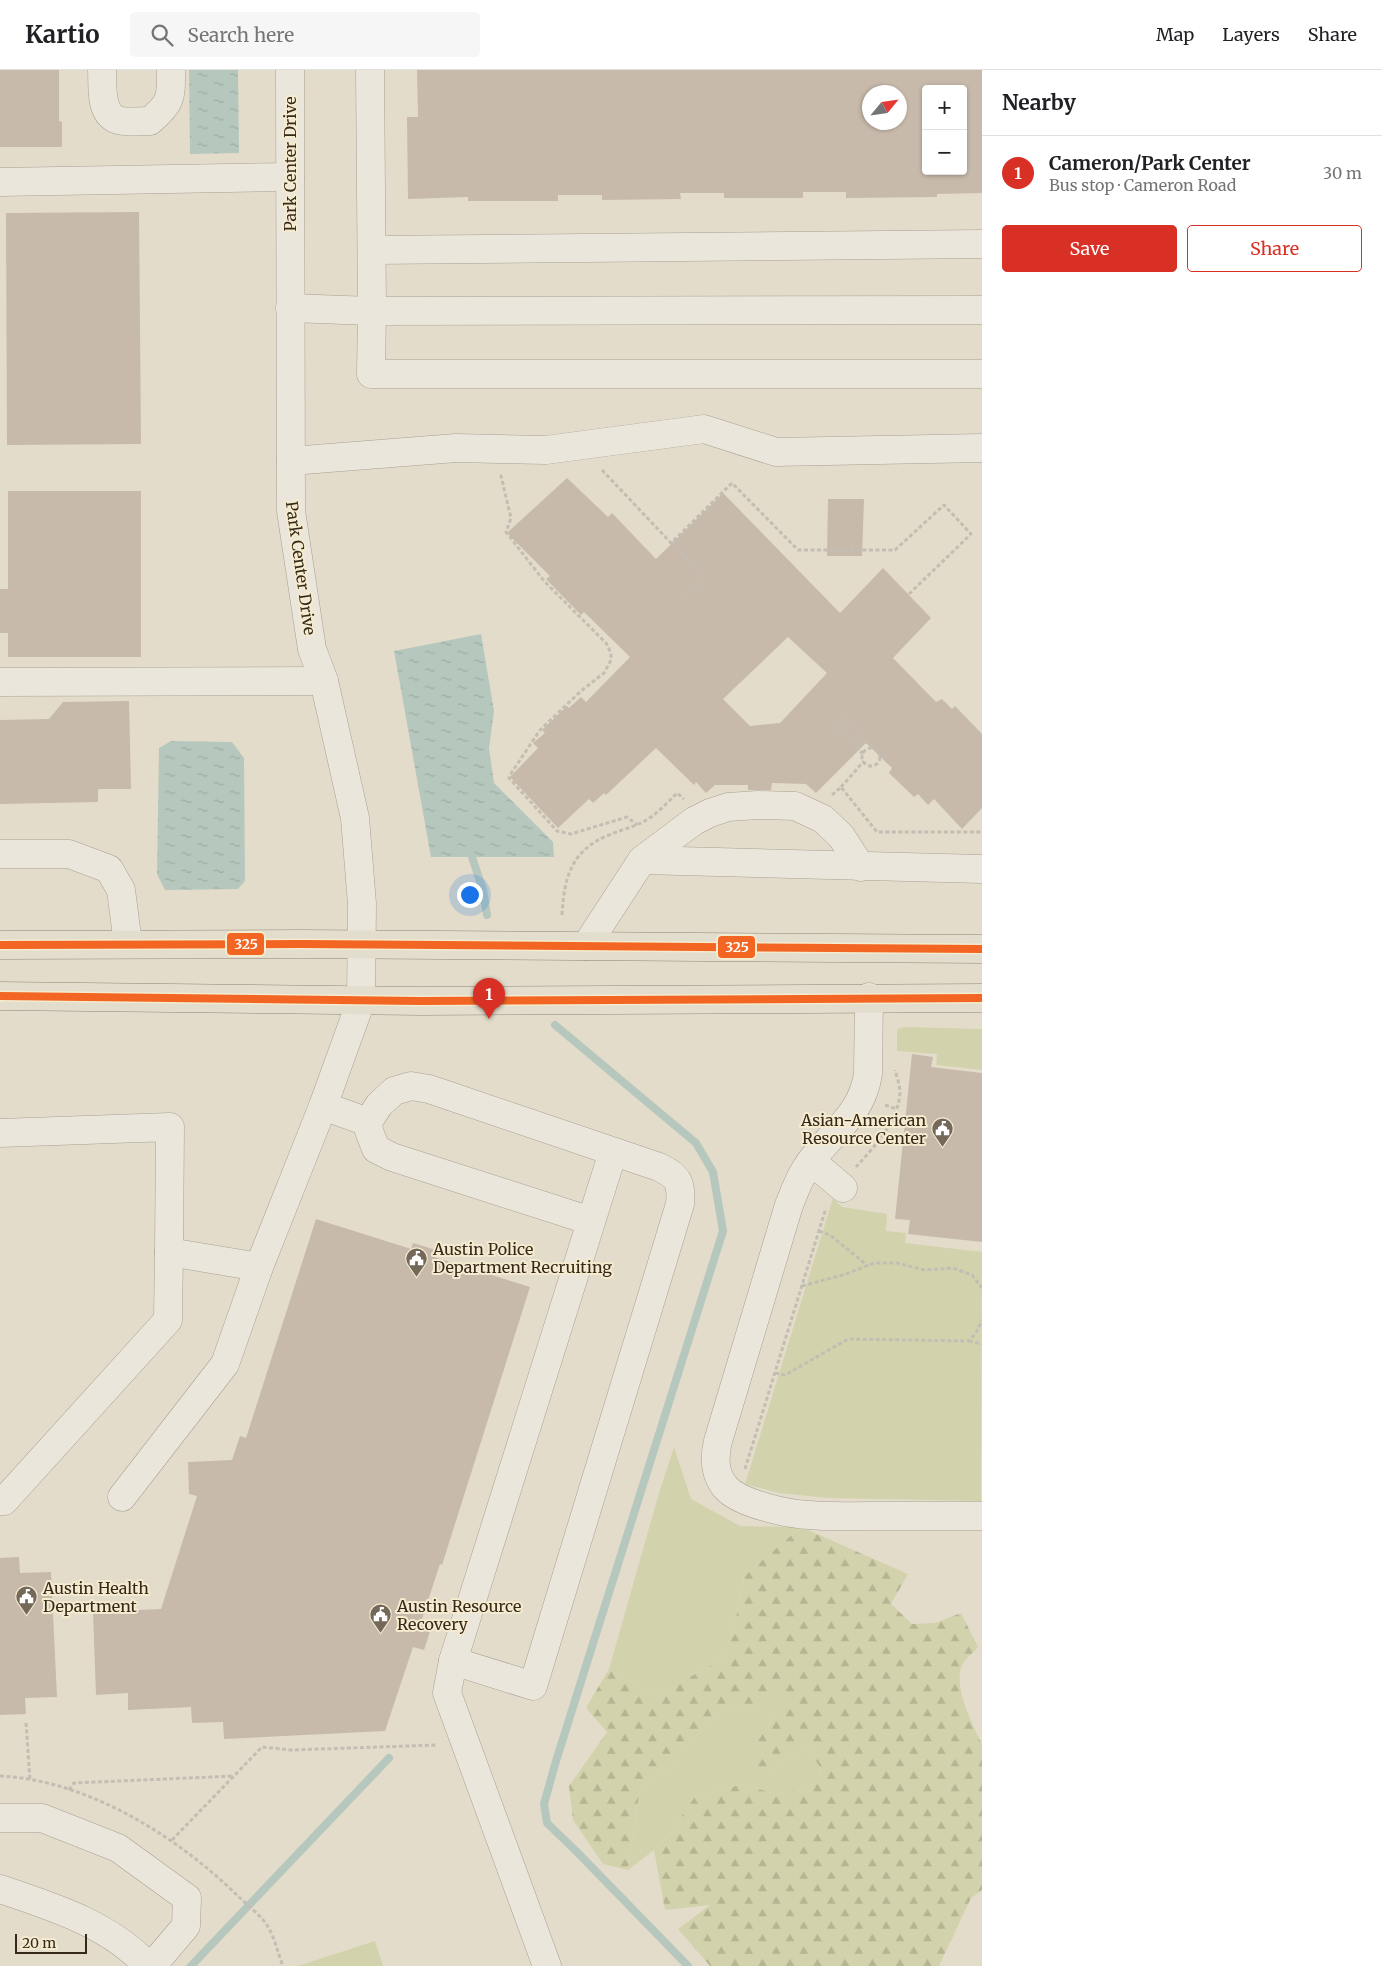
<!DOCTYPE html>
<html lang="en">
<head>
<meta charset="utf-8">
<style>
  body { margin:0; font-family:Merriweather,serif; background:#f6f6f6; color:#202124 }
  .controls { position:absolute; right:15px; top:15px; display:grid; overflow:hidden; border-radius:5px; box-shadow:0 1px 4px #0004 }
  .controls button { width:45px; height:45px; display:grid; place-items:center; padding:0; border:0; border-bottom:1px solid #e0e0e0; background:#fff; color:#202124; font:25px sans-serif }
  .compass { position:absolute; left:862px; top:15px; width:45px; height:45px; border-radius:50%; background:#fff; box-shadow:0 1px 4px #0004; rotate:61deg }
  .scale { position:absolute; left:15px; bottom:12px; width:72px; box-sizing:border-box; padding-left:5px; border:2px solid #36291c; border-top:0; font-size:14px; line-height:18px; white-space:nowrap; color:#36291c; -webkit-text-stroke:4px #f5ebce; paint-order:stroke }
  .you { position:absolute; left:469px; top:824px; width:18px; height:18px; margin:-12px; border:4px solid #fff; border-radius:50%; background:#1a73e8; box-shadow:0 0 0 8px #1a73e833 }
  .badge { display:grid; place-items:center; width:32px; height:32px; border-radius:50%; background:#d93025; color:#fff; font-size:16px; font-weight:700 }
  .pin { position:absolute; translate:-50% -41px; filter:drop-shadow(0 1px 2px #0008) }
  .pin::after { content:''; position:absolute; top:26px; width:18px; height:15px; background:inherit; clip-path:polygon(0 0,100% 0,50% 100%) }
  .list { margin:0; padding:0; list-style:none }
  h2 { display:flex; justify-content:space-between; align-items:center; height:65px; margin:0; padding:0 20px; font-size:21px }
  h2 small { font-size:16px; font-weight:400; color:#757577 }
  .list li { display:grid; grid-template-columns:32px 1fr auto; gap:15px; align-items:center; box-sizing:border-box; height:75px; padding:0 20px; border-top:1px solid #e0e0e0 }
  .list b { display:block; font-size:19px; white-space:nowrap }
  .list p { margin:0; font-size:16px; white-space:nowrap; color:#757577 }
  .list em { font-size:16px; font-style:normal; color:#757577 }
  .actions { display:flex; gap:10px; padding:15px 20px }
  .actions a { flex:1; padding:11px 0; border:1px solid #d93025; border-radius:5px; text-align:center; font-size:18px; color:#d93025 }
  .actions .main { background:#d93025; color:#fff }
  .icon { flex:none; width:28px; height:28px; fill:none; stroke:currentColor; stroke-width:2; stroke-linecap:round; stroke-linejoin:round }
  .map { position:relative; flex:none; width:982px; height:1896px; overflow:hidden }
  header { display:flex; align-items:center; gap:30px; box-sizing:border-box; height:70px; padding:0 25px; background:#fff; border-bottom:1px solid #e0e0e0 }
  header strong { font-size:24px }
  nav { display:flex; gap:28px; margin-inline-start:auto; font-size:18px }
  .search { width:350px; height:45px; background:#f6f6f6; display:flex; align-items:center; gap:12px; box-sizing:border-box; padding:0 18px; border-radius:5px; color:#757577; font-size:19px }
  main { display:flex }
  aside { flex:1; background:#fff }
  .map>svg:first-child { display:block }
  .green { fill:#d2d3ac }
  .forest { fill:url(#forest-firs) }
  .water { fill:url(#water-ripples) }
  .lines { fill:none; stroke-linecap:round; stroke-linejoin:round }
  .stream { stroke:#b6c8bd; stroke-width:8 }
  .building { fill:#c7baab; fill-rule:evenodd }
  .minor-casing { stroke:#a8a093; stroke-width:29 }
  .major-casing { stroke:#8e867a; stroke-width:29 }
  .path { stroke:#c3bdb3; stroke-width:3; stroke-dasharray:4 2.5; stroke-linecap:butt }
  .minor { stroke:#ebe6dc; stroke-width:28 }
  .major { stroke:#e2ddcd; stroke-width:28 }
  .bus-1-casing { stroke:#f5ebce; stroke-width:11 }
  .bus-1 { stroke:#f26522; stroke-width:8 }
  .labels { text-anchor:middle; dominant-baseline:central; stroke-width:4; stroke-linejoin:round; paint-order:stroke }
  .street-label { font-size:16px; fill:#36291c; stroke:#f5ebce }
  .poi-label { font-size:16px; fill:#36291c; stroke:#f5ebce; text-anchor:start }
  .line-badge { stroke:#f5ebce; stroke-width:2 }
  .badge-label { font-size:14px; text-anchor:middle; font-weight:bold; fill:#fff }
</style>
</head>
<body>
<header>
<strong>Kartio</strong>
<div class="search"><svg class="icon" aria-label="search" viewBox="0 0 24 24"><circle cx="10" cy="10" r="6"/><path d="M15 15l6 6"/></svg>Search here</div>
<nav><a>Map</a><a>Layers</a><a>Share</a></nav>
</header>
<main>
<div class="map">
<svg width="982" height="1896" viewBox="0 0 982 1896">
  <defs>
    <pattern id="forest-firs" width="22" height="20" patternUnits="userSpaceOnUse" patternTransform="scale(1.25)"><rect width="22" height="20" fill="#d2d3ac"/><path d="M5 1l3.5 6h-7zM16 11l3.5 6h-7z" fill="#b5b593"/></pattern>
    <pattern id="water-ripples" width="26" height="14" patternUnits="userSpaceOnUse" patternTransform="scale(1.25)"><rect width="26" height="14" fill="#b6c8bd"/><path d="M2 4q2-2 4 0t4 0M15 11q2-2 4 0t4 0" fill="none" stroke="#9daca2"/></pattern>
  </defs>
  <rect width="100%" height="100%" fill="#e4dcca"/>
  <g class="green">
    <polygon points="905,957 982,959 982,1000 936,995 937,984 897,981 897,959"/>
    <polygon points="833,1128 842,1137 887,1144 886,1161 906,1163 905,1173 982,1182 981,1431 828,1428 779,1423 745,1414"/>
    <polygon points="674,1377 691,1429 740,1456 801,1457 744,1506 735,1554 724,1588 654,1627 609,1599 659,1423"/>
    <polygon points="787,1621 769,1656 756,1671 765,1704 787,1690 806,1674 822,1701 809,1718 776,1724 742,1714 694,1728 667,1767 654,1780 628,1800 640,1718 669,1698 724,1636 752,1639"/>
    <polygon points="375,1871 383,1896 298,1896"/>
  </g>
  <path class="forest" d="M 801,1457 L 908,1504 L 891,1534 L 912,1554 L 935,1553 L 961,1543 L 978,1577 C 974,1582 965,1589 962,1595 C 953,1616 972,1654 982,1674 L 982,1820 L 971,1828 L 939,1896 L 710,1896 L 678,1859 L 710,1835 L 665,1840 L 654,1780 L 667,1767 L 694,1728 L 742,1714 L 776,1724 L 809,1718 L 822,1701 L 806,1674 L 787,1690 L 765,1704 L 753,1690 L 756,1671 L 769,1656 L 786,1622 L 752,1639 L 724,1636 L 669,1698 L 640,1718 L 628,1800 L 603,1794 L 573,1750 L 569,1716 L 607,1662 L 586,1638 L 609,1599 L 654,1627 L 724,1588 L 735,1554 L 744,1506 Z"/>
  <g class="water">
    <polygon points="189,0 238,0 239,83 190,84"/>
    <polygon points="481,564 494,641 489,678 494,713 553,772 554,787 431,787 394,581"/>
    <polygon points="171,671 232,672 244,688 245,811 238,819 165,820 157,804 159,678"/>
  </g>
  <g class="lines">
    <g class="stream">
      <polyline points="469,778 483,820 487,845"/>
      <polyline points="555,955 696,1073 713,1102 723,1161 556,1691 544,1734 547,1753 578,1783 688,1896"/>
      <polyline points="191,1896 389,1688"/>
    </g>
  </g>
  <g class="building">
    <polygon points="0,0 59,0 59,51 62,52 62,77 0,77"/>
    <path d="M 417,0 L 982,0 L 982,123 L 937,124 L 937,127 L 846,128 L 846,122 L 803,122 L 803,128 L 724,128 L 724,123 L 680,123 L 681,129 L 602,130 L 602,125 L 558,125 L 558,131 L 468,131 L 468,127 L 408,129 L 407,47 L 418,47 ZM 926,19 L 963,19 L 963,101 L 926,101 ZM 870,22 L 900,22 L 900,52 L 870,52 Z"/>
    <polygon points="139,142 141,374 7,375 6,143"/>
    <path d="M 567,408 L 608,447 L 612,443 L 656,489 L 723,423 L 840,543 L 883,498 L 931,548 L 893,588 L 936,632 L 942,629 L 952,639 L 955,636 L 982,664 L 982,738 L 962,759 L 934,729 L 928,735 L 918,724 L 914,727 L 889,703 L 892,698 L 866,673 L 816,723 L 806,714 L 772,713 L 771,720 L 748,720 L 748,715 L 715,715 L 706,723 L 696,712 L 694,715 L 656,678 L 606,725 L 604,723 L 593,733 L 589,729 L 558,758 L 510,707 L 538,678 L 533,673 L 545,663 L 542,660 L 567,636 L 569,638 L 581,627 L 586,632 L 630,587 L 584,542 L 581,545 L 546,509 L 550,506 L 507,463 ZM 788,567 L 827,603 L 780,653 L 750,656 L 723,629 Z"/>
    <polygon points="8,421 141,421 141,587 8,587 8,563 0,563 0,519 8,519"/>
    <polygon points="828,429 864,429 862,486 827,486"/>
    <polygon points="129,631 131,719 98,719 98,732 0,734 0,650 49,649 63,632"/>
    <polygon points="912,984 933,987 931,997 982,1003 982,1172 908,1164 910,1150 895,1149"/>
    <polygon points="316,1149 411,1179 413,1173 436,1180 434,1187 530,1217 442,1495 440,1494 421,1552 432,1555 424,1580 413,1577 385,1661 224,1669 223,1652 192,1653 191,1637 128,1640 128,1623 96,1625 93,1542 161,1539 197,1426 189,1424 188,1392 232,1390 240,1366 246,1368"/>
    <polygon points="19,1487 20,1503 51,1502 57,1627 25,1628 26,1644 0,1645 0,1488"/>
  </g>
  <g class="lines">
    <defs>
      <g id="minor">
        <path d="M 102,0 C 103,15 99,44 118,50 C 126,53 140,51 150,51 C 172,32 171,28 171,0"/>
        <polyline points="370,0 372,241 982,240"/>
        <polyline points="0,112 290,107"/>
        <polyline points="372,180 982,174"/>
        <polyline points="290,238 372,241 371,304 982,304"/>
        <polyline points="291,391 456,378 546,380 704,359 776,382 982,378"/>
        <polyline points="0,612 324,611"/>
        <polyline points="0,784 69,784 109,799 121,820 128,874"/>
        <polyline points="642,790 982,799"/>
        <polyline points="586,876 642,790 694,751 710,743 728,737 758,735 795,736 823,749 841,766 861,797"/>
        <path d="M 869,927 L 868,1004 C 861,1050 826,1064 805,1100 C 798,1111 794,1123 789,1135 L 718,1371 C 714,1388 714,1404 726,1418 C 741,1434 788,1444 809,1445 C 830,1447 850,1446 871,1446 C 908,1446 945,1446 982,1446"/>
        <polyline points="323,1036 368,1052"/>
        <polyline points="0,1063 170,1057 169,1182"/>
        <polyline points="811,1091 843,1118"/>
        <polyline points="122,1427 225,1294 259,1197 323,1036 361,931 362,834 355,748 324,611 312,579 291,441 290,0"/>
        <polyline points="0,1431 4,1431 168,1250 169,1182 259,1197"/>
        <path d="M 453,1591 L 533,1616 L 680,1134 C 682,1113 678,1106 659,1097 L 429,1019 L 411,1016 L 394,1021 L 379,1035 L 368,1052 L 369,1061 L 376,1079 L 392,1087 L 591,1151"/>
        <polyline points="0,1748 42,1748 118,1778 187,1828 186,1856 152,1896"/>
        <path d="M 0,1819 C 53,1837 109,1854 148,1896"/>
        <polyline points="547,1896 447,1623 453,1591 613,1082"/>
      </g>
      <g id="major">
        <polyline points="0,875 301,874 982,879"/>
        <polyline points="0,926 420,931 982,928"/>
      </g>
    </defs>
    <use href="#minor" class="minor-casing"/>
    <use href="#major" class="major-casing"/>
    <g class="path">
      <polyline points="602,400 671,473 732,413 798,480 895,480 944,435 971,464 909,524"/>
      <polyline points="502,405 501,406 511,448 506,462 544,511 606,573 611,583 611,590 604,603 581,621 540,660 510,705 509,708 557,761 571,764 627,747 637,755"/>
      <polyline points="672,472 705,507 686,527"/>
      <circle cx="871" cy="687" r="9"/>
      <polyline points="863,684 837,657 841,650 845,650 874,679"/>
      <polyline points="841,717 864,691"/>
      <polyline points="832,725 841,717 877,762 982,762"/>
      <path d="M 562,845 C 564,808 571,780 609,765 C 622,759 636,757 648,749 C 659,742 668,732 677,723 L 684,729"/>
      <polyline points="885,1035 897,1039"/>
      <path d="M 856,1097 C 874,1077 898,1052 900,1023 C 900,1016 897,1007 895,1000"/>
      <polyline points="819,1161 830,1165 868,1196"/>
      <polyline points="802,1216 846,1204 874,1193 897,1193 925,1200 953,1198 972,1205 982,1218"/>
      <polyline points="969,1271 982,1274"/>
      <polyline points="775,1303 785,1305 848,1269 969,1271 976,1263 982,1250"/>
      <polyline points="745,1399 826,1138"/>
      <polyline points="26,1653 30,1710"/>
      <path d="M 0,1706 C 88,1710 178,1767 239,1827 C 247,1835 263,1847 268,1857 C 275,1868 278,1884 283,1896"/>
      <polyline points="69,1720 74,1713 234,1706"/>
      <polyline points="172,1770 262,1677 292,1680 436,1675"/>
    </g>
    <use href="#minor" class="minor"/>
    <use href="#major" class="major"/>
    <defs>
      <g id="bus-1">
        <polyline points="0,875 301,874 982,879"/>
        <polyline points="0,926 420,931 982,928"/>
      </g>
    </defs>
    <use href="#bus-1" class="bus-1-casing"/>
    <use href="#bus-1" class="bus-1"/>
  </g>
  <defs>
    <symbol id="civic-pin" viewBox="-11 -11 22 30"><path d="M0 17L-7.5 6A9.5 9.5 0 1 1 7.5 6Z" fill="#736859" stroke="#f5ebce"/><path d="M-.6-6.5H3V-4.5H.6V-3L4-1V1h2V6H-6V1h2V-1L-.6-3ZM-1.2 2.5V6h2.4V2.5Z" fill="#fff"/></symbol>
  </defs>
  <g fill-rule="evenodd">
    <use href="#civic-pin" x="930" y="1046" width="25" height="34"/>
    <use href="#civic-pin" x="404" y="1176" width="25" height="34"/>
    <use href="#civic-pin" x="14" y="1514" width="25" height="34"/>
    <use href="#civic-pin" x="368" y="1532" width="25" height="34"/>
  </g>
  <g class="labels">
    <g class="street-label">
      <text transform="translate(290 94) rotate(-90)">Park Center Drive</text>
      <text transform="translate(301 498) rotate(82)">Park Center Drive</text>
    </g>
    <g class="poi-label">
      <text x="926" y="1050" text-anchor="end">Asian-American<tspan x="926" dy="18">Resource Center</tspan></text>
      <text x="433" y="1179">Austin Police<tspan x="433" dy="18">Department Recruiting</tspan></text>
      <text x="43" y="1518">Austin Health<tspan x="43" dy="18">Department</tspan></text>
      <text x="397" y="1536">Austin Resource<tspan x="397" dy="18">Recovery</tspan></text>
    </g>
  </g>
  <g class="line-badge">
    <rect x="226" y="862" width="39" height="24" rx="5" fill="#f26522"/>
    <rect x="717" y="865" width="39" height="24" rx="5" fill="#f26522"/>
  </g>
  <g class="badge-label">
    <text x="246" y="879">325</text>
    <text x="737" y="882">325</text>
  </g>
</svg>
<div class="controls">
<button>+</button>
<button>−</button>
</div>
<svg class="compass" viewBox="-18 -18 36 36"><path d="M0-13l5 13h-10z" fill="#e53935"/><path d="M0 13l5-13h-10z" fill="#757577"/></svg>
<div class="scale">20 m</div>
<div class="you"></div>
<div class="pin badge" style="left:489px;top:949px">1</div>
</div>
<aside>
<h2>Nearby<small></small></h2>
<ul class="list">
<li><span class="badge">1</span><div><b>Cameron/Park Center</b><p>Bus stop · Cameron Road</p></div><em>30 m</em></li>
</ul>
<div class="actions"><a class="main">Save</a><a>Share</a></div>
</aside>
</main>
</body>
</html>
